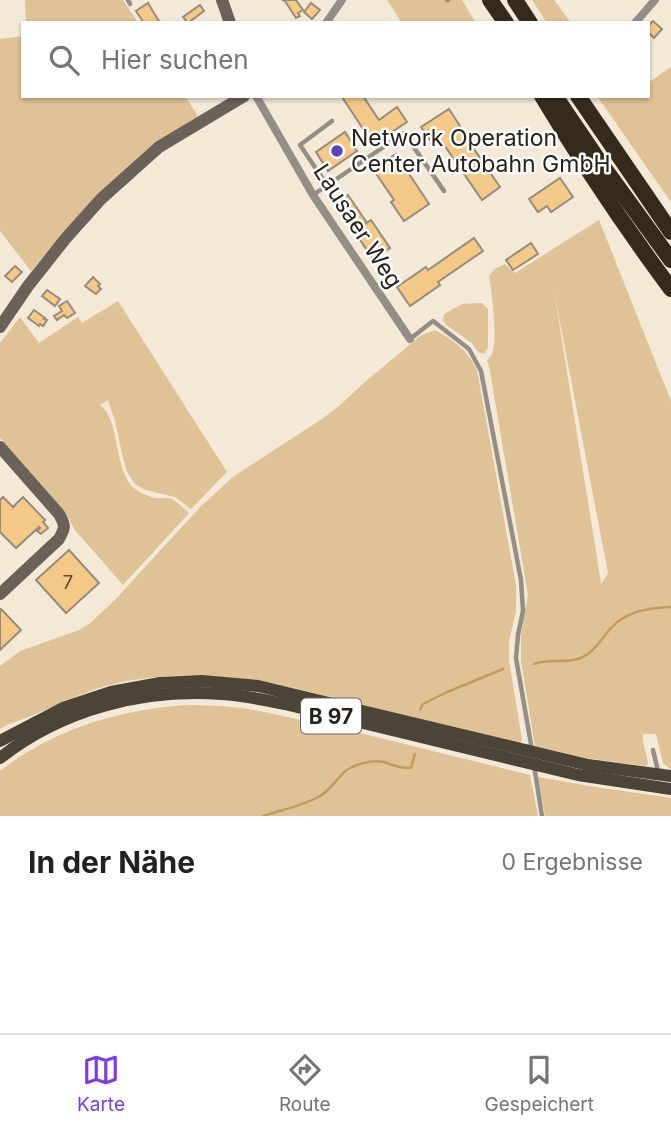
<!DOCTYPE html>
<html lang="de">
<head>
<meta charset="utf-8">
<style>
  body { margin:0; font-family:Inter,sans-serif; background:#f2f2f2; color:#202124 }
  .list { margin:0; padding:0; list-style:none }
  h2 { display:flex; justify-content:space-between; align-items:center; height:91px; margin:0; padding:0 28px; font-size:30px }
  h2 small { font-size:23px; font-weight:400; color:#757577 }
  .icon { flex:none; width:38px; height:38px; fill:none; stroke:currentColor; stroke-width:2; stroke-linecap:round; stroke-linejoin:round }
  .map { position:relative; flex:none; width:671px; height:816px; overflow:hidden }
  .search { position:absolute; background:#fff; box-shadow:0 2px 5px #0004; left:21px; right:21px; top:21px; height:77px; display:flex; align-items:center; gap:18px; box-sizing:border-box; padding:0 24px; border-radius:0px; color:#757577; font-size:26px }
  .sheet { height:217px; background:#fff }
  nav { display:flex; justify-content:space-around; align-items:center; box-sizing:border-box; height:98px; border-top:2px solid #e0e0e0; background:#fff; font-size:19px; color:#757577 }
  nav a { display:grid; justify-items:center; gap:4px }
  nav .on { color:#7c3aed }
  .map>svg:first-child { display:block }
  .green { fill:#dfc295; fill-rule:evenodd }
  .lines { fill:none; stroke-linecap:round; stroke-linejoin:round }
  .stream { stroke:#c49b5b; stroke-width:2.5 }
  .building { fill:#f4c988; stroke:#978c7b; stroke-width:2 }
  .lane { stroke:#938e86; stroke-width:4.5 }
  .street { stroke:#938e86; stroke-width:8 }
  .secondary { stroke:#6a6258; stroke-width:12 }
  .primary { stroke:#4d4438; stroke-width:12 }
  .highway { stroke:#352b1d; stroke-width:16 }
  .poi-dot { fill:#5d43bb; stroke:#fff; stroke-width:2.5 }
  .labels { text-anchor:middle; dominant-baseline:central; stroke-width:5; stroke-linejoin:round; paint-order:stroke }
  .number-label { font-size:19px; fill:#5a4b36 }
  .shield { fill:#fff; stroke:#67645f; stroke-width:2 }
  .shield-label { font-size:21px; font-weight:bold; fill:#26211b }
  .poi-label { font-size:23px; fill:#26211b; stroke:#fff; text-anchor:start }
  .street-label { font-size:23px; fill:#26211b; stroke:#fff }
</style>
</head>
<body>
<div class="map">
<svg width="671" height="816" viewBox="0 0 671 816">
  <rect width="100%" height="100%" fill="#f4e8d6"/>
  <g class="green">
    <polygon points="25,0 123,0 138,23 26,23"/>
    <polygon points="387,0 462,0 476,23 402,23"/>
    <polygon points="532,0 554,0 571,23 547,23"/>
    <polygon points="23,36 23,96 185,96 198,116 168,136 67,229 31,271 0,231 0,39"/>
    <polygon points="671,67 671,202 597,96 648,96 648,83"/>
    <path d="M 599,220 L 671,401 L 671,770 L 663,763 L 656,734 L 643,734 C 642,745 647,753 648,764 L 646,766 L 585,758 L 535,746 L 521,661 L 521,635 L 528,595 L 489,366 L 487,361 C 489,358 492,355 493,351 C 497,336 492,292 489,276 L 495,269 L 505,264 L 515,273 ZM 554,291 L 608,573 L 602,583 L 601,583 Z"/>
    <path d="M 118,301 L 227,472 L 191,509 L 175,497 L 145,490 L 135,484 L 127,472 L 123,458 L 115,421 L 108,400 L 100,405 C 119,417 114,465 131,485 C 137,492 147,496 155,498 C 161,499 167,497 172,499 C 178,502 184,509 189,513 L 123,585 L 75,530 L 68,517 L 0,438 L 0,343 L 20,317 L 39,343 L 78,317 L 82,323 Z"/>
    <polygon points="482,303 488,309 488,347 484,354 478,352 472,343 446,325 443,321 444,314 462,304"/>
    <path d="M 435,330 C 455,341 467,350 477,370 L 516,585 L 516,611 L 509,641 L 509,661 L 522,740 L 520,744 C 470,731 420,719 370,707 C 284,685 208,664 118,683 C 80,691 46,712 9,724 L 0,729 L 0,666 L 20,651 L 79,630 L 90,623 L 114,601 L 202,505 L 234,476 L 322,419 L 339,406 L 365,382 L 420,336 Z"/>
    <path d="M 186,705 C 205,705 224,706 242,708 C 274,713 304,722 336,727 L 530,775 L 538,816 L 0,816 L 0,771 C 54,729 118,710 186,705 Z"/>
    <polygon points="538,777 589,786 671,798 671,816 545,816"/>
  </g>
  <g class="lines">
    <g class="stream">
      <path d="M 534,664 C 548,659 566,663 578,659 C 593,654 601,640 610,629 C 626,611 648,608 671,607"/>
      <polyline points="420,710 423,704 445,693 503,669"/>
      <path d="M 263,816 C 281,810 303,806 320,796 C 336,787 339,770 357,765 C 366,762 375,760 384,762 C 393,765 401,769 411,768 L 415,754"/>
    </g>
  </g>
  <g class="building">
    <polygon points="282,0 296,0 303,10 298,13 300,16 296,18 285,1"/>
    <polygon points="148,3 160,23 144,23 136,11"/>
    <polygon points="311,3 320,10 312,19 304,12"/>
    <polygon points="200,5 204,11 188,23 183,17"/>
    <polygon points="653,21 662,29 654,38 648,32 648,26"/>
    <polygon points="344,96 363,96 379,120 397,107 407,122 381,139 380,137 371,143 366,136 367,135 342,97"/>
    <polygon points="449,109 460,126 459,127 500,187 482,200 440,139 433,144 421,127"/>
    <polygon points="345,132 357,151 328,171 316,152"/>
    <polygon points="396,154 429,204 404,221 391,202 394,200 373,169"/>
    <polygon points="560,178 573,197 551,212 547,206 538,212 529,199"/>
    <polygon points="348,195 367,223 354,231 335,204"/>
    <polygon points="371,220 390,248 373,259 354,231"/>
    <polygon points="474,238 483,251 438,282 440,285 410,306 397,287 426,267 428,270"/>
    <polygon points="531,243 538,254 513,270 506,260"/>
    <polygon points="15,266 22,272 12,282 5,276"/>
    <polygon points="93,277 100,284 98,286 101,289 96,294 85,286"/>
    <polygon points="47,290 60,299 55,306 42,296"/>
    <polygon points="67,301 75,313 67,318 64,315 57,320 54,316 62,311 59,306"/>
    <polygon points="34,310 45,318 44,319 47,320 43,326 40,324 39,326 28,318"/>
    <polygon points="3,497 13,507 23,497 45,520 43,522 48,528 41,534 37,531 40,528 39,527 16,548 0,532 0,500"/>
    <polygon points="69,550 99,583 66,613 36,580"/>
    <polygon points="0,609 1,609 21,630 0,650"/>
  </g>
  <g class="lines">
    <g class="lane">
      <polyline points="128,0 130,4"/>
      <polyline points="447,0 448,0"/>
      <polyline points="327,185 300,145 332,121"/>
      <polyline points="313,195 404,133 444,191"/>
      <polyline points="410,339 433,321 469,349 481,371 521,580 523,611 518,635 516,658 532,750"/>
      <polyline points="653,750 658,771"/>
      <polyline points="534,765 542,816"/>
    </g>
    <g class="street">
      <polyline points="326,23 342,0"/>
      <polyline points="635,23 655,0"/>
      <polyline points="256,96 313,195 410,339"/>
    </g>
    <g class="secondary">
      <polyline points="222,0 230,23"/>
      <polyline points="0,327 28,286 66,238 101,199 159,147 244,96"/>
      <path d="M 0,447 L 59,514 C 66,526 65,528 59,539 L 0,594"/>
    </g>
    <g class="primary">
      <polyline points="0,741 63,708 111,692 160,683 202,681 258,686 588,765 671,776"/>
      <path d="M 0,758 C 62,709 144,688 222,694 C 243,695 264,700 285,704 L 578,775 L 671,789"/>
    </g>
    <g class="highway">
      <polyline points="490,0 506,23"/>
      <polyline points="515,0 530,23"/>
      <path d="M 542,96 C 582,163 625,227 671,289"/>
      <polyline points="555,96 599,161 671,260"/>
      <polyline points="578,96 671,232"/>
    </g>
  </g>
  <circle class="poi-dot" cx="337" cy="151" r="7"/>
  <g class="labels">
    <g class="number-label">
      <text x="68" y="582">7</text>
    </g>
    <rect class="shield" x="301" y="698.5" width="60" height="35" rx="5"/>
    <g class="shield-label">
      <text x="331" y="716">B 97</text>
    </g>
    <g class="poi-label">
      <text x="351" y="138">Network Operation<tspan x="351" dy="26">Center Autobahn GmbH</tspan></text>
    </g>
    <g class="street-label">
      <text transform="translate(358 226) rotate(57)">Lausaer Weg</text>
    </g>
  </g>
</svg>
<div class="search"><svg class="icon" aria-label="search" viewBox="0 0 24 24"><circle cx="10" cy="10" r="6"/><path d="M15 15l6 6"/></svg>Hier suchen</div>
</div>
<section class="sheet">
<h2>In der Nähe<small>0 Ergebnisse</small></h2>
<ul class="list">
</ul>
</section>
<nav>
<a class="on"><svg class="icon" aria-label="map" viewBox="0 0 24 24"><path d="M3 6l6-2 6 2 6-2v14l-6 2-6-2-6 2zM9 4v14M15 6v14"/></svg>Karte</a>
<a><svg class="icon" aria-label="directions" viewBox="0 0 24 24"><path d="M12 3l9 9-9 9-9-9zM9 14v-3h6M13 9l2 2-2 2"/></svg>Route</a>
<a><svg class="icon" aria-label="saved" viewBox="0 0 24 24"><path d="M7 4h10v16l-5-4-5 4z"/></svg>Gespeichert</a>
</nav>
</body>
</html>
